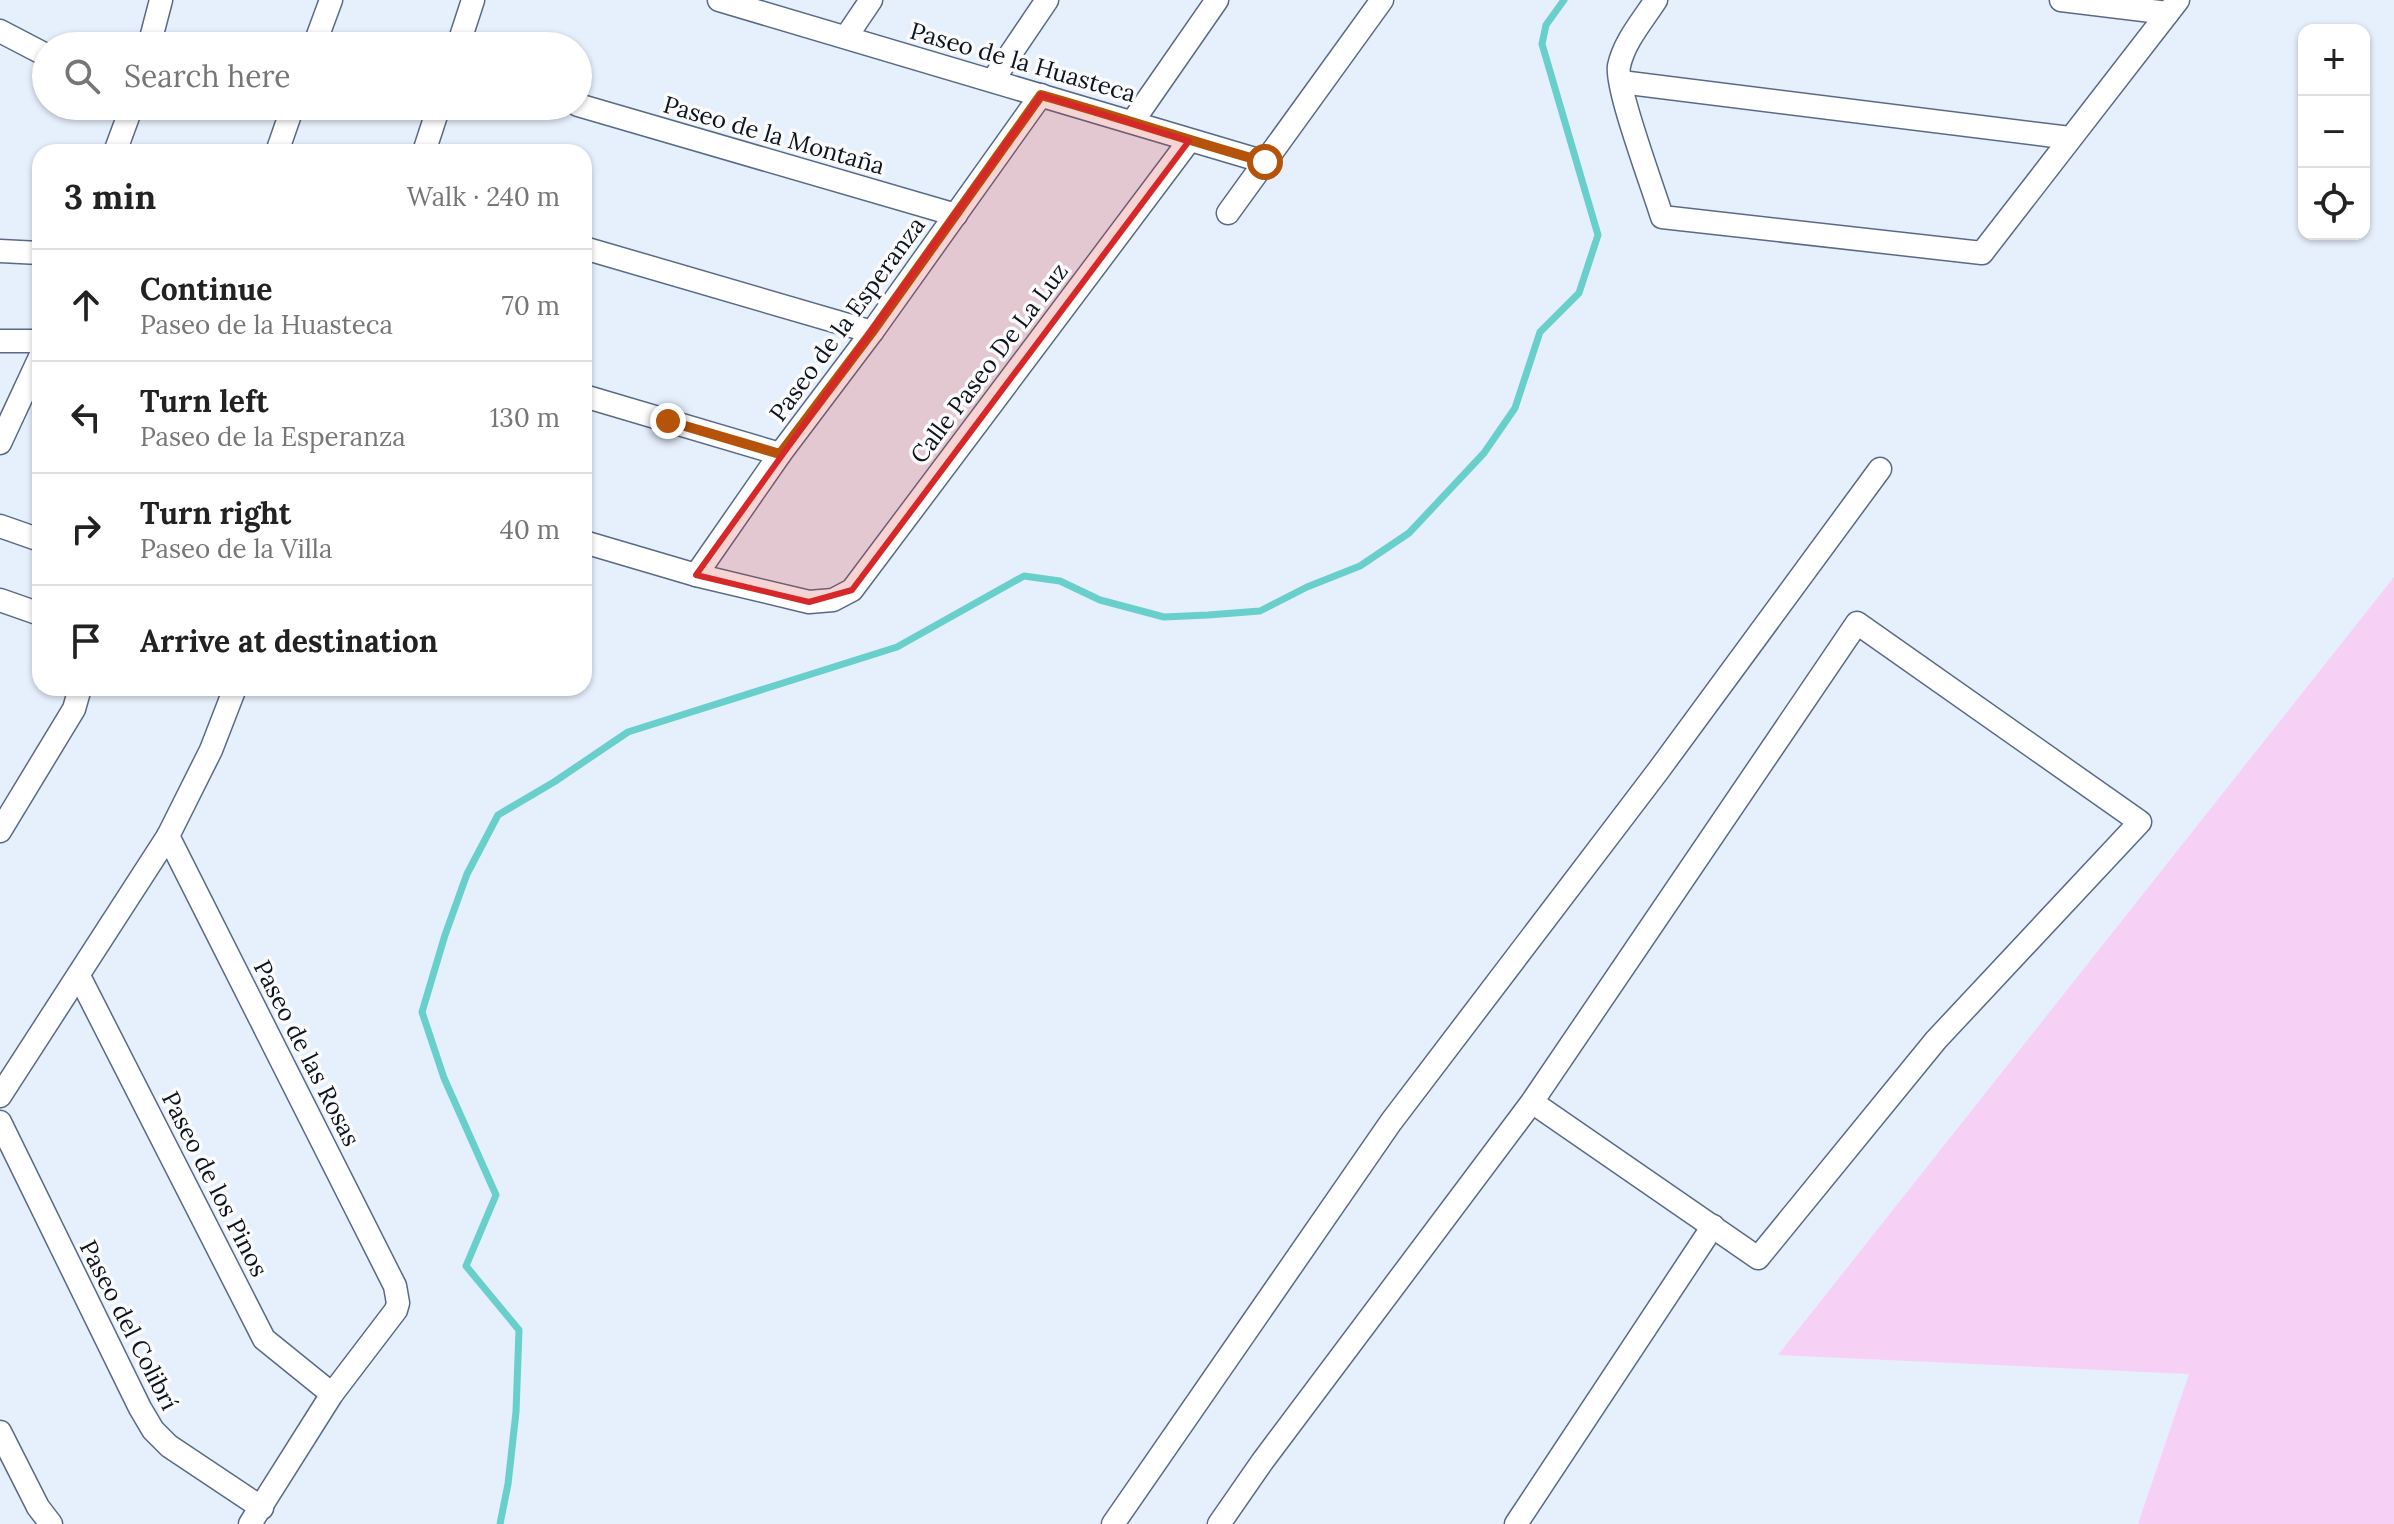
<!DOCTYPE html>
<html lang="en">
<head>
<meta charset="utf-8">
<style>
  body { margin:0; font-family:Lora,serif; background:#f6f6f6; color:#222 }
  .controls { position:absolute; right:24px; top:24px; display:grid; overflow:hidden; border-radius:16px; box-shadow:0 2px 6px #0004 }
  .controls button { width:72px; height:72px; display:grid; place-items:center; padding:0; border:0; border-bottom:2px solid #e0e0e0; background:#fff; color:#222; font:40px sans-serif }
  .stop { position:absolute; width:24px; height:24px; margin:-18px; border:6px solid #b45309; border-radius:50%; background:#fff }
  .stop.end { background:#b45309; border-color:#fff; box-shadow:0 2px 8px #0008 }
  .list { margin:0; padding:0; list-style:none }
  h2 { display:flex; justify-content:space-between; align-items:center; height:104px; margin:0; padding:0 32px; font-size:34px }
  h2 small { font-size:26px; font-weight:400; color:#767676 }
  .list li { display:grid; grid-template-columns:52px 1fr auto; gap:24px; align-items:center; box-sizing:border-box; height:112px; padding:0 32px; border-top:2px solid #e0e0e0 }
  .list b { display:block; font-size:30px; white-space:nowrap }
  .list p { margin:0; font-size:26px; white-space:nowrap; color:#767676 }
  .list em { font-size:26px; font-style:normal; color:#767676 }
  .icon { flex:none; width:44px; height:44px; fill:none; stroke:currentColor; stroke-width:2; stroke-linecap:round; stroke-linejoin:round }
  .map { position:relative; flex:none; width:2394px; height:1524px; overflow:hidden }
  .search { position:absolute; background:#fff; box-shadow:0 2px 6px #0004; left:32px; top:32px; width:560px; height:88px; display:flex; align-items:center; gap:20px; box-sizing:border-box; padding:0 28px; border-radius:44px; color:#767676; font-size:30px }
  .panel { position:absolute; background:#fff; box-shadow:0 2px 6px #0004; left:32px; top:144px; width:560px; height:552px; border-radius:24px }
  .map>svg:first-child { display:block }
  .green { fill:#f7d1f5 }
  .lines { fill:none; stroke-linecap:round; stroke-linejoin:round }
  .stream { stroke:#68cfcb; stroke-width:7 }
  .minor-casing { stroke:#596a87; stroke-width:25 }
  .minor { stroke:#fff; stroke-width:22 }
  .route { stroke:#b45309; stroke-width:10 }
  .marked { fill:#d62828; fill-opacity:0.2; stroke:#d62828; stroke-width:6; stroke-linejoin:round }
  .labels { text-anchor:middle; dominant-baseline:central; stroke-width:7; stroke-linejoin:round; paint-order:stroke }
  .street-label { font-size:24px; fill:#0d141f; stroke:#fbfbfb }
</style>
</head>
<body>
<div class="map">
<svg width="2394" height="1524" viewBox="0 0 2394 1524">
  <rect width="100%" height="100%" fill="#e6effc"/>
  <polygon class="green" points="2394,577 2394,1524 2138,1524 2189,1374 1778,1355"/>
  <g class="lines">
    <polyline class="stream" points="500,1524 508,1484 516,1412 519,1330 466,1266 496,1195 444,1078 422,1012 445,935 467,874 498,815 554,782 628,732 897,647 1024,576 1060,581 1100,600 1164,617 1208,615 1260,611 1307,587 1360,566 1409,533 1484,453 1515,408 1540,332 1579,293 1598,235 1542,44 1546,25 1564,0"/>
    <defs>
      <g id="minor">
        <polyline points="719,0 1265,162"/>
        <path d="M 1656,0 C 1643,20 1624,42 1619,66 C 1615,87 1654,190 1662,217 L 1982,253 L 2178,0"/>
        <polyline points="2061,0 2168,13"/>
        <polyline points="0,31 46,55"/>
        <polyline points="846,37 871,0"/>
        <polyline points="149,46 161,0"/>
        <polyline points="314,46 331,0"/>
        <polyline points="458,46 473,0"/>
        <polyline points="993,80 1047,0"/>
        <polyline points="1621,82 2070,138"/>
        <polyline points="578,105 956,215"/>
        <polyline points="1133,121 1217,0"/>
        <polyline points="115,152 132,106"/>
        <polyline points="277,152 293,106"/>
        <polyline points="424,152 439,106"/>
        <polyline points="1228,213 1382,0"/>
        <polyline points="584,248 872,332"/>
        <polyline points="0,251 40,253"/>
        <polyline points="0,341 40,341"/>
        <polyline points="584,396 780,454"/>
        <polyline points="0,443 40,357"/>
        <polyline points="0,526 40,540"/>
        <polyline points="584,542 696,575 809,602 833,600 852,590 1189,141"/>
        <polyline points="696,575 780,454 872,332 1041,95"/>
        <polyline points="0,600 40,614"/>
        <polyline points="0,831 74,709 80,688"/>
        <polyline points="168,836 395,1286 398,1303 396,1310 332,1394 250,1524"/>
        <polyline points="79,976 264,1339 332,1394"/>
        <polyline points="0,1096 168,836 211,750 235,688"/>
        <polyline points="0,1122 140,1408 153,1430 169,1446 262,1508"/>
        <polyline points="0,1432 38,1507 51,1524"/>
        <polyline points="1113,1524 1391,1122 1658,771 1880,469"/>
        <polyline points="1219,1524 1262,1462 1532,1102 1857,623 2140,822 1936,1040 1758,1258 1532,1102"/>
        <polyline points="1516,1524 1713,1226"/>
      </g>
    </defs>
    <use href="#minor" class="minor-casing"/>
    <use href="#minor" class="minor"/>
  </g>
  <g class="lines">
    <path class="route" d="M 668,421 L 780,454 L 872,332 L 1041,95 C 1116,116 1190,141 1265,162"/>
  </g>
  <path class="marked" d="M 1041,95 L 1189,141 L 852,590 L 809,602 L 696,575 Z"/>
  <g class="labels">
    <g class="street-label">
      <text transform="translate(1023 62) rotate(16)">Paseo de la Huasteca</text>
      <text transform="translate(774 135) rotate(16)">Paseo de la Montaña</text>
      <text transform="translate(847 319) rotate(-54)">Paseo de la Esperanza</text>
      <text transform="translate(989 363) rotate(-53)">Calle Paseo De La Luz</text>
      <text transform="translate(307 1053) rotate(63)">Paseo de las Rosas</text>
      <text transform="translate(215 1184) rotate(63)">Paseo de los Pinos</text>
      <text transform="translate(129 1325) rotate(63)">Paseo del Colibrí</text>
    </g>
  </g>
</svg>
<div class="controls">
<button>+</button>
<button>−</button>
<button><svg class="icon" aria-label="locate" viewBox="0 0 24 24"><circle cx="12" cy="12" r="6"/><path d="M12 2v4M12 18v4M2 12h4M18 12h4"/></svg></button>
</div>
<div class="stop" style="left:1265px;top:162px"></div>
<div class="stop end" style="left:668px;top:421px"></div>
<div class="search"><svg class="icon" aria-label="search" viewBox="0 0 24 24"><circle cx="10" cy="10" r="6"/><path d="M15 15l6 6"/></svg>Search here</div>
<section class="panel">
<h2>3 min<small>Walk · 240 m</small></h2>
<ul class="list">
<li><svg class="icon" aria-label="ahead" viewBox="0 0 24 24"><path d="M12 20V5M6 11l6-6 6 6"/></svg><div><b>Continue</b><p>Paseo de la Huasteca</p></div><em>70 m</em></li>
<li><svg class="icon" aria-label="left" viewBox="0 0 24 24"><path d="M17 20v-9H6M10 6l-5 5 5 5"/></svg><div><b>Turn left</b><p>Paseo de la Esperanza</p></div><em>130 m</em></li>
<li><svg class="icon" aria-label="right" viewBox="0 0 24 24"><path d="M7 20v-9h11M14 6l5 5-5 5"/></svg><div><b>Turn right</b><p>Paseo de la Villa</p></div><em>40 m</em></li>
<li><svg class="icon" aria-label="arrive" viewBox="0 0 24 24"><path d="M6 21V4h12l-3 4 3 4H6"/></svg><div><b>Arrive at destination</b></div></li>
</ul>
</section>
</div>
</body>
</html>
